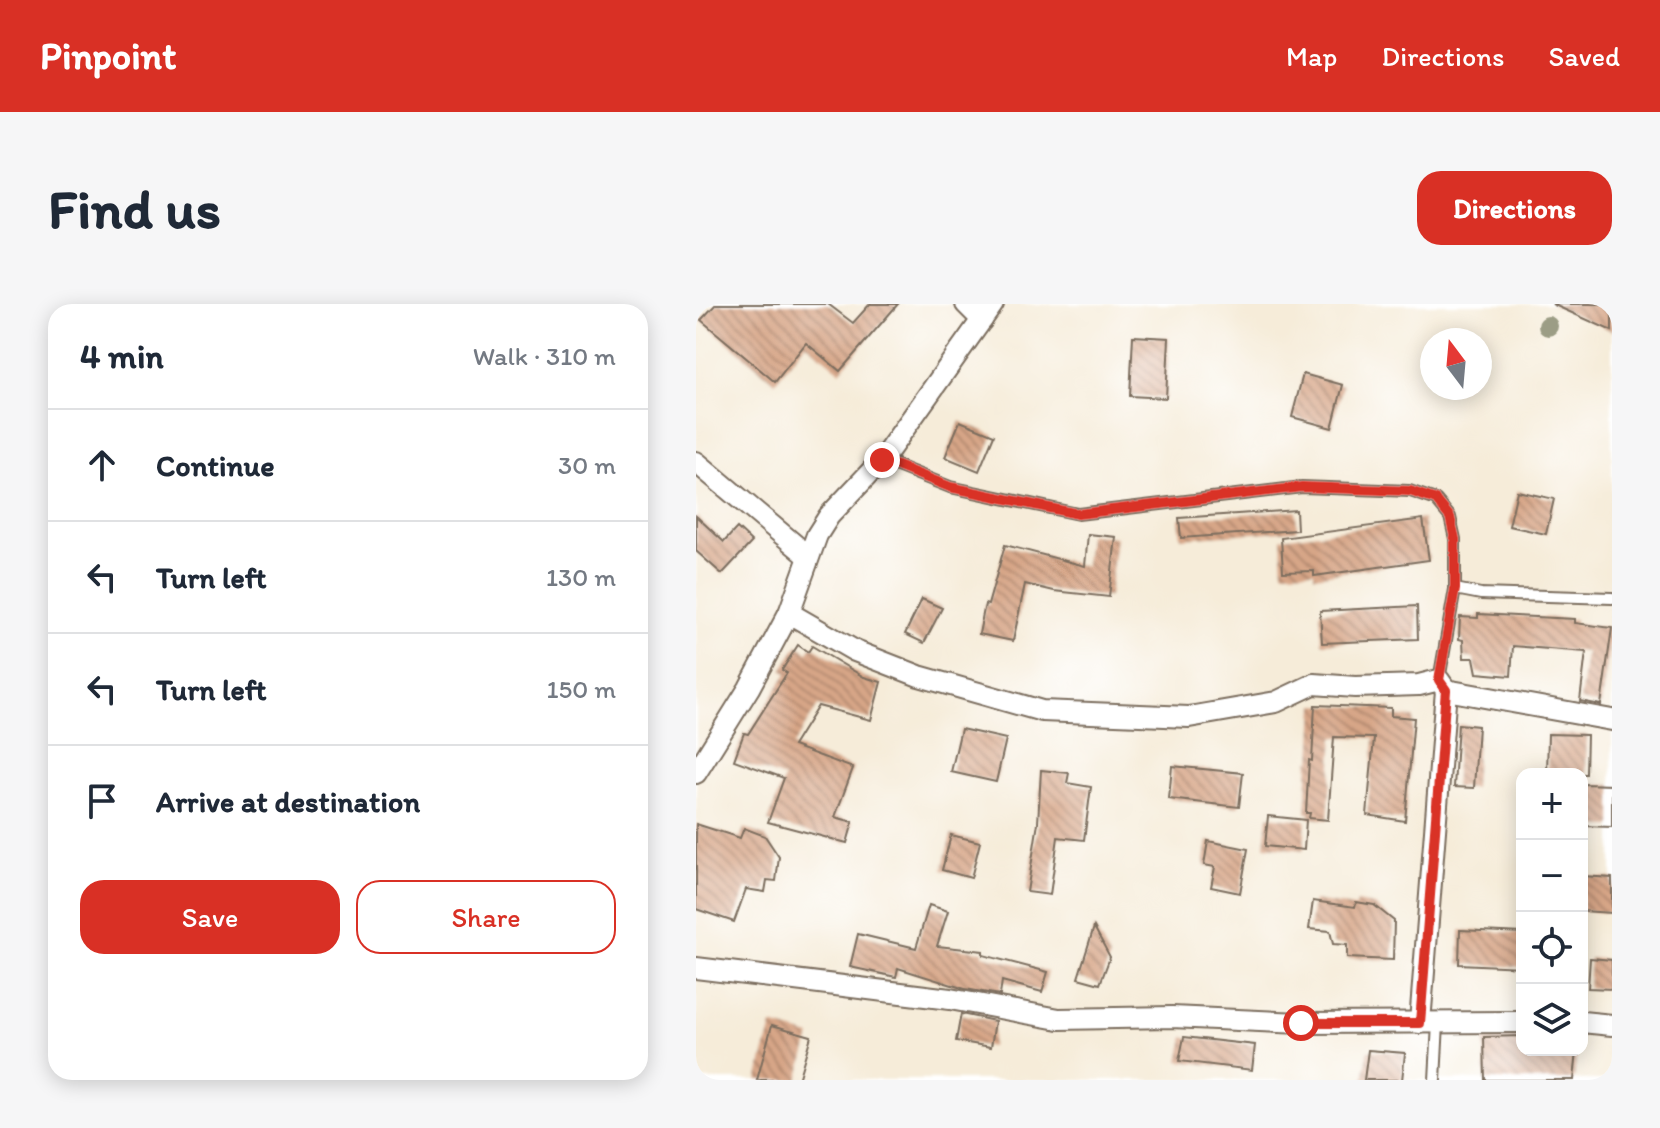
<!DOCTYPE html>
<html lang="en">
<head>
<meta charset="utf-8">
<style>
  body { margin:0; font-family:Itim,sans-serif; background:#f6f6f7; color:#1f2937 }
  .controls { position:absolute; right:24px; bottom:24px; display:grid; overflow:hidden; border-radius:16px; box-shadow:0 4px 20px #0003 }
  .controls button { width:72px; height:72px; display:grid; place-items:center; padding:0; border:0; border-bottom:2px solid #e0e1e3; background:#fff; color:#1f2937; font:40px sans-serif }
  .compass { position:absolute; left:724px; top:24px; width:72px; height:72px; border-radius:50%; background:#fff; box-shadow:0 4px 20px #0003; rotate:344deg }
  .stop { position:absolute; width:24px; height:24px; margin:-18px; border:6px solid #d93025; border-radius:50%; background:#fff }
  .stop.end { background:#d93025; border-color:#fff; box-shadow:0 2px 8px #0008 }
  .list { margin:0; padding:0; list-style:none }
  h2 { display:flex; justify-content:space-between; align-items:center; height:104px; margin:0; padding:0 32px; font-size:34px }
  h2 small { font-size:26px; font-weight:400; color:#747a83 }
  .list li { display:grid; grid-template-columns:52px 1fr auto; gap:24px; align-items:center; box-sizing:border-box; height:112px; padding:0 32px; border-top:2px solid #e0e1e3 }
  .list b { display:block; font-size:30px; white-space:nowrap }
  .list em { font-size:26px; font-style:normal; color:#747a83 }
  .actions { display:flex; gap:16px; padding:24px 32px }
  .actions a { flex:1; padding:18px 0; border:2px solid #d93025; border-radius:24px; text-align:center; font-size:28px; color:#d93025 }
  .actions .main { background:#d93025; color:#fff }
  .icon { flex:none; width:44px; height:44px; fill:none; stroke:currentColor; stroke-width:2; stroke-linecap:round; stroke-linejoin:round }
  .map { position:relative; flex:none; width:916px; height:776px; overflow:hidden; border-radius:24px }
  header { display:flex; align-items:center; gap:48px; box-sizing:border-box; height:112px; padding:0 40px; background:#d93025; color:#fff }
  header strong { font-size:38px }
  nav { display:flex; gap:44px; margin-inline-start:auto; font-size:28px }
  .intro { display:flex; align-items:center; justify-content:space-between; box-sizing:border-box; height:192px; padding:0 48px }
  h1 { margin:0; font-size:56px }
  .button { padding:20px 36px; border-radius:24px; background:#d93025; color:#fff; font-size:28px; font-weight:700 }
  main { display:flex; gap:48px; padding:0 48px }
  aside { flex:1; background:#fff; border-radius:24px; box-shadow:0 4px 20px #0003 }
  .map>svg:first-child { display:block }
  .building { fill:url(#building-back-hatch) }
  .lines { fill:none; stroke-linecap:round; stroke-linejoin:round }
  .lane-casing { stroke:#7c6e5f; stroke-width:14 }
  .street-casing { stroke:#7c6e5f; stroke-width:24 }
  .lane { stroke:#fff; stroke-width:10 }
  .street { stroke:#fff; stroke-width:20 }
  .tree { fill:#9c9d85 }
  .route { stroke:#d93025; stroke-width:10 }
</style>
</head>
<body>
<header>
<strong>Pinpoint</strong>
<nav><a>Map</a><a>Directions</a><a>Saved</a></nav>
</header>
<div class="intro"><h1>Find us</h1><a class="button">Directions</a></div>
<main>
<aside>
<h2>4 min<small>Walk · 310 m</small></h2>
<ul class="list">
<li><svg class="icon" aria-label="ahead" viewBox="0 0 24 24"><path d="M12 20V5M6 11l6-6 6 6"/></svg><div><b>Continue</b></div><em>30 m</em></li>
<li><svg class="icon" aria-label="left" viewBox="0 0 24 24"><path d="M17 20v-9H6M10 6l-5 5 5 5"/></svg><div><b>Turn left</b></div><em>130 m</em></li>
<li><svg class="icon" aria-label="left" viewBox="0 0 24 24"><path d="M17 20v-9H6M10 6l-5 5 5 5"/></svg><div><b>Turn left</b></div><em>150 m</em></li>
<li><svg class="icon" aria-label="arrive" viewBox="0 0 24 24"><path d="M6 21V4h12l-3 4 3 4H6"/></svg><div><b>Arrive at destination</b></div></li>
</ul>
<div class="actions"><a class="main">Save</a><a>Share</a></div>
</aside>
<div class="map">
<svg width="916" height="776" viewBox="0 0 916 776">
  <defs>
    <pattern id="building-back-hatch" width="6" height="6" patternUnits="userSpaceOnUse" patternTransform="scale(2)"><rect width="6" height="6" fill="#d7a687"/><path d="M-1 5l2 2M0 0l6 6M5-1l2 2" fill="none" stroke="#b0876e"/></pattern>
  </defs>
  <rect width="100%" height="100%" fill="#fff"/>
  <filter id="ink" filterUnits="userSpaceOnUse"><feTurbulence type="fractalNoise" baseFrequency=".0125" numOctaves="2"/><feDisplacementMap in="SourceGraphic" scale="16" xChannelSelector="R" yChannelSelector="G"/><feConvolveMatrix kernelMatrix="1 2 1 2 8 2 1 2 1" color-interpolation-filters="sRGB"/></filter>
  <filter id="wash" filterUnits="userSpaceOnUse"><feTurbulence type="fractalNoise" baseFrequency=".006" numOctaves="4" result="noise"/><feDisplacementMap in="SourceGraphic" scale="32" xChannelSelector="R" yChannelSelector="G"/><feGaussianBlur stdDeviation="1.8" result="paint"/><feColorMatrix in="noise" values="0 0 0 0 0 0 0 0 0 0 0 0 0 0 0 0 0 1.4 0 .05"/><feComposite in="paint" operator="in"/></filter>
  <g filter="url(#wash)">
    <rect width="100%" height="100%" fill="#f6ecd9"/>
    <g id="blocks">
      <g class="building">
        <polygon points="20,0 132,0 157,19 174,0 202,0 144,67 110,39 79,78 5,16"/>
        <polygon points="856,0 916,0 916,27"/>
        <polygon points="437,32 473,34 470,94 434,92"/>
        <polygon points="607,70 647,81 636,124 596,113"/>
        <polygon points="264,117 298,131 283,167 249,153"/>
        <polygon points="821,187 858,195 850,230 813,222"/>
        <polygon points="600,206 601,226 485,234 483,214"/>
        <polygon points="0,212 28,238 41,224 56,238 26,270 0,247"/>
        <polygon points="727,215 733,256 618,272 618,267 587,268 585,234"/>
        <polygon points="392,230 420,233 413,293 358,287 329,280 317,337 283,330 289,300 292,301 309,241 389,262"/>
        <polygon points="226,295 246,304 228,339 209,330"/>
        <polygon points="721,302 722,335 626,339 624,307"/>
        <polygon points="782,310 879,315 879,319 916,324 905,401 884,397 890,348 817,342 815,372 781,369 778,354 768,354 767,336 763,335 764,313 782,314"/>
        <polygon points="102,341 112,348 116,342 168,373 185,378 175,416 122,402 97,442 157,464 139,513 157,518 151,539 72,518 88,474 38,456 48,429 52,430 91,369 86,366"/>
        <polygon points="619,401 695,404 695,412 718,414 709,517 671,511 678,434 638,433 632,516 613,514 614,509 610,509 613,456 616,457"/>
        <polygon points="762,420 782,422 778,484 758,483"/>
        <polygon points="265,425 310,435 300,478 255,468"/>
        <polygon points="852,430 891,431 890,470 851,470"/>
        <polygon points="476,462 547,469 543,503 473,495"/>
        <polygon points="345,466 373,469 371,479 395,483 388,536 362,533 354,591 331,588 342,519"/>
        <polygon points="886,480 916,481 916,523 886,522"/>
        <polygon points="572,512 610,516 608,546 569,542"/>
        <polygon points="0,520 44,534 48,524 69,532 83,553 80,577 71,576 69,588 50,585 38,618 0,605"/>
        <polygon points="255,531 284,538 275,574 246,566"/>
        <polygon points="512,537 552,545 544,589 515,583 519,563 508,561"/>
        <polygon points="886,572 916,574 916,609 886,607"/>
        <polygon points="617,597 659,603 660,598 678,601 698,617 697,656 651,654 651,641 637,640 634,627 613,625"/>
        <polygon points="233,601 252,607 241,642 287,647 287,651 352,668 346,688 306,677 304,691 269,685 202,664 200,673 154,663 162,630 220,644"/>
        <polygon points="398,623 414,653 404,680 382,674"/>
        <polygon points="764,626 826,629 826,663 763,660"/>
        <polygon points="894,654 916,656 916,685 892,684"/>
        <polygon points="265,710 299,717 295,743 260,737"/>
        <polygon points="76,721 115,732 102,776 61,776"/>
        <polygon points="825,732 825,746 881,746 878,776 789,776 788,733"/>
        <polygon points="488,733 559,741 556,766 483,757"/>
        <polygon points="672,746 709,749 706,776 668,776"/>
      </g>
    </g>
  </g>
  <g filter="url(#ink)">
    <use href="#blocks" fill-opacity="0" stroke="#7c6e5f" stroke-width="2"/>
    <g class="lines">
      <defs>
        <g id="lane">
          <polyline points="186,156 254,183 382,210 606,183 714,187 740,196 754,213 759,235 759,285"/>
          <polyline points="743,376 759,285 785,290 916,294"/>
          <polyline points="739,776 742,719"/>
        </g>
        <g id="street">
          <polyline points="270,0 286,16"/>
          <polyline points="0,158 112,252"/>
          <polyline points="93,309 159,347 223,372 346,407 493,413 580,398 618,380 659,383 723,381 743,376 750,386 724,719"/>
          <polyline points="750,386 916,416"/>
          <polyline points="0,469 53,384 93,309 121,231 133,212 186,156 297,0"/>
          <polyline points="0,664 254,695 363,715 476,713 605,719 826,718"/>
          <polyline points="886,718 916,721"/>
        </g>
      </defs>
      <use href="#lane" class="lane-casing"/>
      <use href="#street" class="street-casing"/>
      <use href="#lane" class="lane"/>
      <use href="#street" class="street"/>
    </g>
    <circle class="tree" cx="852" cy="22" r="10"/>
  </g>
  <g class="lines" filter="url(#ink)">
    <polyline class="route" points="186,156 254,183 382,210 606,183 714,187 740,196 754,213 759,235 759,285 743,376 750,386 724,719 605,719"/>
  </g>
</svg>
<div class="controls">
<button>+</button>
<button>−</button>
<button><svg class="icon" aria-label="locate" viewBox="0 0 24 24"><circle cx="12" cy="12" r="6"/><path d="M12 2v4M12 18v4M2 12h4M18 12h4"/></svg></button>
<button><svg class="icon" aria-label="layers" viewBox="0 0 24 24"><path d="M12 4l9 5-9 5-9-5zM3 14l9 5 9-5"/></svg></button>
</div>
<svg class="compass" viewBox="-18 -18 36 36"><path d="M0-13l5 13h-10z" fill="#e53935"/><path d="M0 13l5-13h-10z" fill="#747a83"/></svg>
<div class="stop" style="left:605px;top:719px"></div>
<div class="stop end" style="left:186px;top:156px"></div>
</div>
</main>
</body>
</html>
